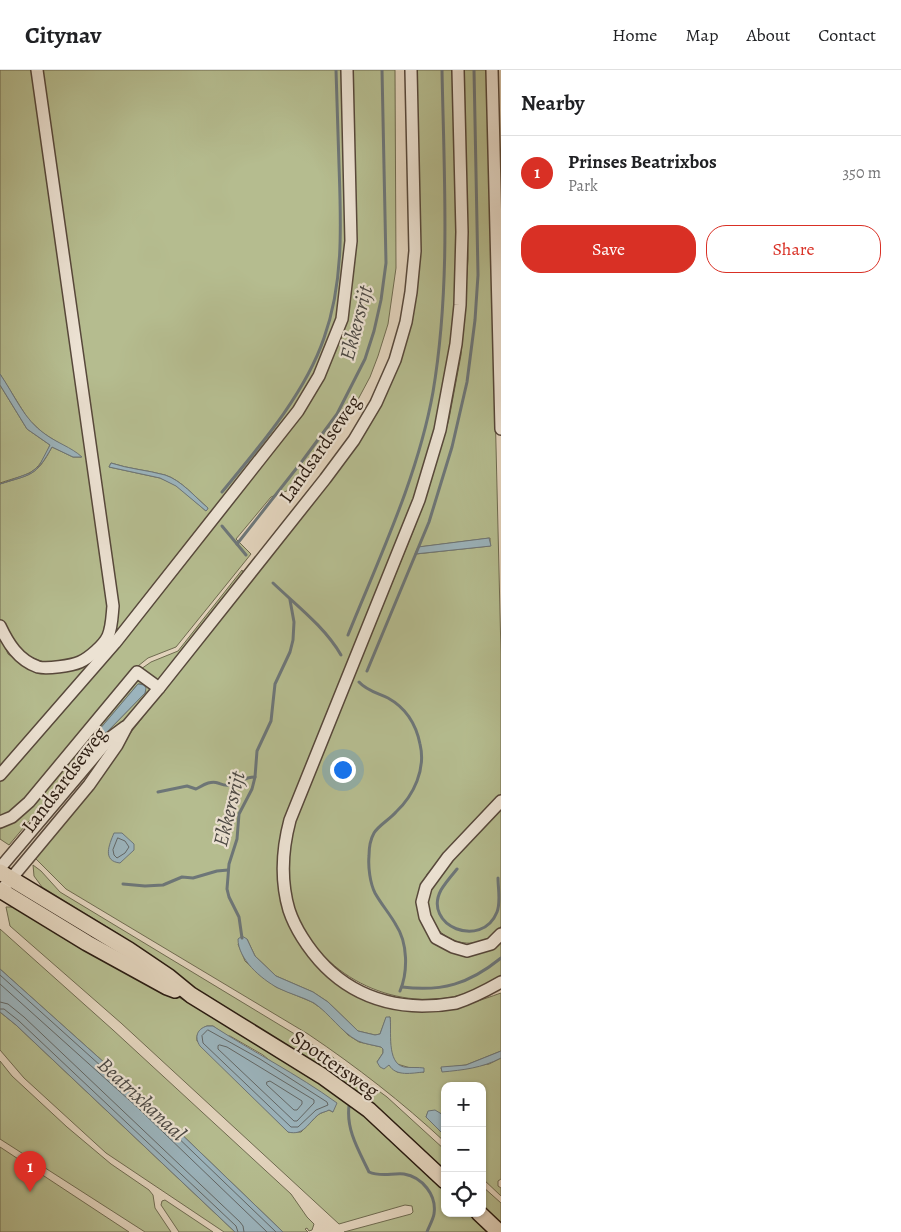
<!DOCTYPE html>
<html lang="en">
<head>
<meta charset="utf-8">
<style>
  body { margin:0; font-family:Alegreya,serif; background:#f2f2f2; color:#202124 }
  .controls { position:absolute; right:15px; bottom:15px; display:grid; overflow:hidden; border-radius:10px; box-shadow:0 1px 4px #0004 }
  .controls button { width:45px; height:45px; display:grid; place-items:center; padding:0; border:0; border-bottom:1px solid #e0e0e0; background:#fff; color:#202124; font:25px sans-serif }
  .you { position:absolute; left:342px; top:699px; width:18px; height:18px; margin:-12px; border:4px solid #fff; border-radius:50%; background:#1a73e8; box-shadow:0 0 0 8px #1a73e833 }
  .badge { display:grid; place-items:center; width:32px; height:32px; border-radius:50%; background:#d93025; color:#fff; font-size:16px; font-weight:700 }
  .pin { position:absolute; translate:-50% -41px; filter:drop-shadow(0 1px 2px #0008) }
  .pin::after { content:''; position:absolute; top:26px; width:18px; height:15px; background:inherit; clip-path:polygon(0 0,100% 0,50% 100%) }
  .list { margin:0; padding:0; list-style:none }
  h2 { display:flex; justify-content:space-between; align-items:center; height:65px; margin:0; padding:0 20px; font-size:21px }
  h2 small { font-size:16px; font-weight:400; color:#757577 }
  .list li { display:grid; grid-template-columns:32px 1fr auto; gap:15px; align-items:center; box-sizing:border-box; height:75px; padding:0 20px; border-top:1px solid #e0e0e0 }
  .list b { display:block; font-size:19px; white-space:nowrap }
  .list p { margin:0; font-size:16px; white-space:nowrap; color:#757577 }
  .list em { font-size:16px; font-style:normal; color:#757577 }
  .actions { display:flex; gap:10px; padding:15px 20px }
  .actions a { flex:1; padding:11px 0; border:1px solid #d93025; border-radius:20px; text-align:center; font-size:18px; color:#d93025 }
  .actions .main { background:#d93025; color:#fff }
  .icon { flex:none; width:28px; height:28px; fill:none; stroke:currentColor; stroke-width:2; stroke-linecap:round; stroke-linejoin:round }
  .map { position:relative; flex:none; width:501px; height:1162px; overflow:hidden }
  header { display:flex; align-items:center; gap:30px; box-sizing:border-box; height:70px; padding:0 25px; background:#fff; border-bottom:1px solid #e0e0e0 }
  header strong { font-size:24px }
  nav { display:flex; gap:28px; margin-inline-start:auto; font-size:18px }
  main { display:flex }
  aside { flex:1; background:#fff }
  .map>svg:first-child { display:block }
  .green { fill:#b5bc8f; stroke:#6f6b50; fill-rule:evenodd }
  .water { fill:#9bb4bd; stroke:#6d7678 }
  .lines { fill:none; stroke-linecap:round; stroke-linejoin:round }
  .shore { stroke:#626766; stroke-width:1 }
  .stream { stroke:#6d7678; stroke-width:3 }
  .minor-casing { stroke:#57483b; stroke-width:14 }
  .major-casing { stroke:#291a10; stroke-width:18 }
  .minor { stroke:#ece2d3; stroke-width:11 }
  .major { stroke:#e2d3bc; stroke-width:15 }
  .labels { text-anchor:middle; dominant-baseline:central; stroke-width:4.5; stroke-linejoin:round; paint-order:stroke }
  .street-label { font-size:20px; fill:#291a10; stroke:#ece2d3 }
  .water-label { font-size:21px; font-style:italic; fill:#4b4844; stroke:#ece2d3 }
</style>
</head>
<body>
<header>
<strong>Citynav</strong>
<nav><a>Home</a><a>Map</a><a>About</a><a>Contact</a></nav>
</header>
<main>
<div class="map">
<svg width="501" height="1162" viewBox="0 0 501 1162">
  <rect width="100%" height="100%" fill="#e2d3bc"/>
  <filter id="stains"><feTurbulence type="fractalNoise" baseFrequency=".004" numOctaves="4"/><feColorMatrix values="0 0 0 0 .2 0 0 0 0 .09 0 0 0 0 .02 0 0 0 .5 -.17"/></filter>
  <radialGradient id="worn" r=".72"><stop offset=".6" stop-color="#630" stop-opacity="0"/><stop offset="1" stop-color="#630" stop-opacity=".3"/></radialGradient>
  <g class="green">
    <path d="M 0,0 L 33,0 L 106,519 L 107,542 L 103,564 L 92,578 L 75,589 L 63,592 L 44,592 L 26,585 L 8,568 L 0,550 L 0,414 C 31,404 36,407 52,377 L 73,387 L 81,387 L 43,363 L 28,349 L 0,304 Z"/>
    <path d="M 38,0 L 345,0 L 345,208 L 336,258 L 306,324 L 120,559 L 114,558 ZM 111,393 C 129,399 147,400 165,405 C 181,410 195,427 208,438 L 206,441 L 176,415 L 160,408 L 109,397 Z"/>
    <polygon points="350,0 395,0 396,198 388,254 378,286 370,307 354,337 336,365 297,417 271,427 236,469 251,484 176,577 148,588 138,596 28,728 17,739 0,748 0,565 8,584 31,599 40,601 103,579 286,361 346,242"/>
    <path d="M 416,0 L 458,0 L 462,189 L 440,360 L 285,767 L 289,842 L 326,898 L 384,932 L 388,938 C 434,946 459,938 501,923 L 501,981 L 466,995 L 441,998 L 442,1001 L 489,994 L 501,988 L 501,1109 L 498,1111 L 498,1116 L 501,1118 L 501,1126 L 482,1108 L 482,1016 L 445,1016 L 445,1046 L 443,1044 L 428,1042 L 426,1047 L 442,1063 L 445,1062 L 445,1072 C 402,1032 357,997 308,964 L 66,819 L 35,788 L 92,717 L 132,661 L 349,385 L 407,264 ZM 247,869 L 255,886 L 276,906 L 313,922 L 328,932 L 358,961 L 375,965 L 380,964 L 386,948 L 390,947 C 392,960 386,982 397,994 L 424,1002 L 397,1002 L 389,995 L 377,992 L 383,983 L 383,979 L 381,977 L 359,972 L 348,965 L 325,941 L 312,932 L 276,917 L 259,904 L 245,891 L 238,874 Z"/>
    <path d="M 464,0 L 487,0 L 501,584 L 501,724 L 427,804 L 419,825 L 448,879 L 501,870 L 501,905 C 486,915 470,923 453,927 C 386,940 312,900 293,833 C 286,806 288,781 294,754 L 414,459 L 428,421 L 449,349 L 461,285 L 468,189 ZM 490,468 L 490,476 L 416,484 L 419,477 Z"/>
    <path d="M 0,315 L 27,359 L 50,375 C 37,406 29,403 0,413 Z"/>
    <polygon points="242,500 244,504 159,609 156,610 141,599 151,592 178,581"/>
    <path d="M 137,611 L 141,611 L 149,616 L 150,622 L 136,639 L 70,702 L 9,775 L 0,769 L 0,757 L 17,749 L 33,735 ZM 138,614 L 141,614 L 146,621 L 145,623 L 104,665 L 99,660 Z"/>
    <path d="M 501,737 L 501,856 C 482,885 438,875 429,843 C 428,837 426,831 428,825 C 433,803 484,756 501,737 Z"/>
    <polygon points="33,795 41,801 60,822 331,986 387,1027 445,1080 445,1101 175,907 122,866 42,817 34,806"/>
    <path d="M 6,837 L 15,837 L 227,954 L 355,1035 L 445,1117 L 445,1143 L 472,1143 L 492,1162 L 344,1162 L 411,1144 L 413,1142 L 412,1136 L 405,1135 L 339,1154 L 121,953 L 10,856 ZM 207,956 L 213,956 L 227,966 L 230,966 L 263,985 L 333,1042 L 329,1040 L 319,1044 L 301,1062 L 288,1062 L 197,971 C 196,963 200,959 207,956 Z"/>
    <polygon points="0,859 113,960 291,1124 307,1147 314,1154 312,1160 309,1161 307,1158 305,1159 308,1162 283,1162 146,1030 0,899"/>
    <polygon points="0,942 16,955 235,1162 224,1162 106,1083 24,1008 0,980"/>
    <polygon points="0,991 12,1006 67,1057 111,1094 149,1120 153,1125 155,1138 171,1162 145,1162 0,1069"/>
    <polygon points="0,1077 129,1162 0,1162"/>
    <polygon points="482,1116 501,1133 501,1155 482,1137"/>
    <polygon points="165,1130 213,1162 179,1162 161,1135 162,1131"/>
  </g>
  <g class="water">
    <path d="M 0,304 C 14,324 24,350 45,364 C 57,373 71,377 82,387 L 73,387 L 52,377 C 35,407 32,404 0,414 L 30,403 L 39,396 L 50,375 L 27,359 L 0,315 Z"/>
    <path d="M 111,393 C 129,399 147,400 165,405 C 181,410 195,427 208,438 L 207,440 L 206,441 L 176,416 L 160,408 L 109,397 Z"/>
    <polygon points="489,468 491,476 415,484 418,477"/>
    <polygon points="138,614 144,615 146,618 145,623 105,664 100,664 99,660"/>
    <path d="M 114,763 L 122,763 L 134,774 L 134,780 L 120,793 C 102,791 109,775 114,763 Z"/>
    <path d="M 242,866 L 247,869 L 255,886 L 276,906 L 313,922 L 328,932 L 358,961 L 375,965 L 380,964 L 386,947 L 390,947 C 392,960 386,993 404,997 C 410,998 418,997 424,998 L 424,1002 C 412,1003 396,1007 389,995 L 384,999 L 380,997 L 377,992 L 383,983 L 383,979 L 381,977 C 373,975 365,974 358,971 C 341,962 330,944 314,933 C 303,927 290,924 278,918 C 261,909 238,889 238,869 Z"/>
    <polygon points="0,899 146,1030 283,1162 235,1162 16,955 0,942"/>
    <path d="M 207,956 L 213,956 C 253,982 297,1004 337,1033 L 333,1042 L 329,1040 C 326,1042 321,1042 318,1045 C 308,1053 304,1066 288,1062 L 200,976 C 194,967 197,959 207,956 Z"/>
    <path d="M 501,981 L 501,988 C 482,998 463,1000 442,1002 L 441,997 L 466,995 Z"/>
    <polygon points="435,1040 445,1046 445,1062 442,1063 426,1047 428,1041"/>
  </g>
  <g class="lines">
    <g class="shore">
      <polygon points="118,768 125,771 129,777 125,783 117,788 114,785 113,780"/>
      <polyline points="0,905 142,1033 276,1162"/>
      <polyline points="0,914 138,1038 267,1162"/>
      <polyline points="0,932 8,934 24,947 240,1152 243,1156 244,1162"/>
      <polyline points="0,939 4,939 19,951 236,1156 238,1162"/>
      <polygon points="208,960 260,989 327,1032 328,1035 316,1040 298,1057 291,1057 203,973 202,966"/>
      <polygon points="220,975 227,977 314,1030 314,1033 297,1051 294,1051 218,979 218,976"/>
      <polygon points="267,1012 270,1011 302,1031 302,1034 297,1040 294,1040 267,1015"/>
    </g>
    <g class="stream">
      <path d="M 222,422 C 259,377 305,324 324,268 C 344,212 341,153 339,95 C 338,63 337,32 336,0"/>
      <polyline points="222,456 237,474"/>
      <polyline points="246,485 237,474 303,390 337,344 365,289 374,261 381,230 386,193 382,0"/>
      <path d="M 273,513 C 296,535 325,557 341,585"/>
      <path d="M 348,565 C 380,486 418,406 433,322 C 451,215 444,107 442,0"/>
      <polyline points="367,601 429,452 452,377 467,312 475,250 478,205 474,0"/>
      <path d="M 359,612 C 367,621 378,623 388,628 C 406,638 416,654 420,674 C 426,699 414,725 396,742 C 389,750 379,755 374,763 C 370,770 369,778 369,786 C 368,797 370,813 375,823 C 381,834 390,844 396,855 C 408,873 408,902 400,921"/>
      <path d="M 158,722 L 187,716 L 196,719 C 202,716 210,710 218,713 C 221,714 225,716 229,715 C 240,714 242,707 255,707"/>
      <path d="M 457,799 C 452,805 445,813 441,820 C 422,856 482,880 497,842 C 501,832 498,819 498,808"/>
      <polyline points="123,814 145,816 163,815 182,807 193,808 217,801 228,800"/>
      <polyline points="242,868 239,847 229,827 227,819 229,794 237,769 239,744 252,719 255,707 257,681 271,651 275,614 290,582 293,570 294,552 290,530"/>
      <path d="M 402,917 C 442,922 469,914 501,888"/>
      <polyline points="363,1018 366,1015"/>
      <path d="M 349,1036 C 346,1060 359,1081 369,1102 C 380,1107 392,1103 404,1104 C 422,1107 437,1125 434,1144 C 433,1150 429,1156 427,1162"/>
    </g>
    <defs>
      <g id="minor">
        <path d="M 458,0 L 462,162 L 460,235 L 456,274 L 440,360 L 419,430 L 290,750 C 282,780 280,809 289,840 C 292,849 297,859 302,867 C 330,912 369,935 422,936 C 433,936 445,935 456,933 C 472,928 487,920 501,912"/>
        <polyline points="492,0 501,359"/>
        <path d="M 0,556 C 8,573 18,590 38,597 C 47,599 71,596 80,592 C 89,588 104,575 108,566 C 112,557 112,546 113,536 L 37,0"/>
        <polyline points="0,705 115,573 298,341 319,306 342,249 351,171 347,0"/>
        <polyline points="501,731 448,787 426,817 422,832 425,847 436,868 453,877 467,881 491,874 501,864"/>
        <polyline points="0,752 12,747 29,732 137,602 159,618"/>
        <polyline points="0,798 110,668 125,657"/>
        <polyline points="0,822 89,715 117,675 127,656 159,618 325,409 354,370 376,333 395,290 406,252 411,222 415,181 411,0"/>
      </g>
      <g id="major">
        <polyline points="0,802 129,880 169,907 191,925 322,1006 369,1040 445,1111"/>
        <polyline points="0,820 87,873 167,917 175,920"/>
        <polyline points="479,1143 499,1162"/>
      </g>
    </defs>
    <use href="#minor" class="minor-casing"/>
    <use href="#major" class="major-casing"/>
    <use href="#minor" class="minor"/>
    <use href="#major" class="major"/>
  </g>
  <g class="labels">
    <g class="street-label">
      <text transform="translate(320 379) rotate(-55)">Landsardseweg</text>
      <text transform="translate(64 710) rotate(-53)">Landsardseweg</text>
      <text transform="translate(335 994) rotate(35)">Spottersweg</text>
    </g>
    <g class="water-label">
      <text transform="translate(356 253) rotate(-75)">Ekkersrijt</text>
      <text transform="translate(229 739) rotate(-76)">Ekkersrijt</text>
      <text transform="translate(142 1029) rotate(43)">Beatrixkanaal</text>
    </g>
  </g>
  <rect width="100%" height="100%" filter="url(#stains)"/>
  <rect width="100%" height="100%" fill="url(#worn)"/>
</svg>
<div class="controls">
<button>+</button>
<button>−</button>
<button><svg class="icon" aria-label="locate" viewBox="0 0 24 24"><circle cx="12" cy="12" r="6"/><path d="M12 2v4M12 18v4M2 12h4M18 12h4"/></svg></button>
</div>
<div class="you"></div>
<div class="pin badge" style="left:30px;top:1122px">1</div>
</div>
<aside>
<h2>Nearby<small></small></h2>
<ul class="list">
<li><span class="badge">1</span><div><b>Prinses Beatrixbos</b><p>Park</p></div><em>350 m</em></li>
</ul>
<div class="actions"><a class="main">Save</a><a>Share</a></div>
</aside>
</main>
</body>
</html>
